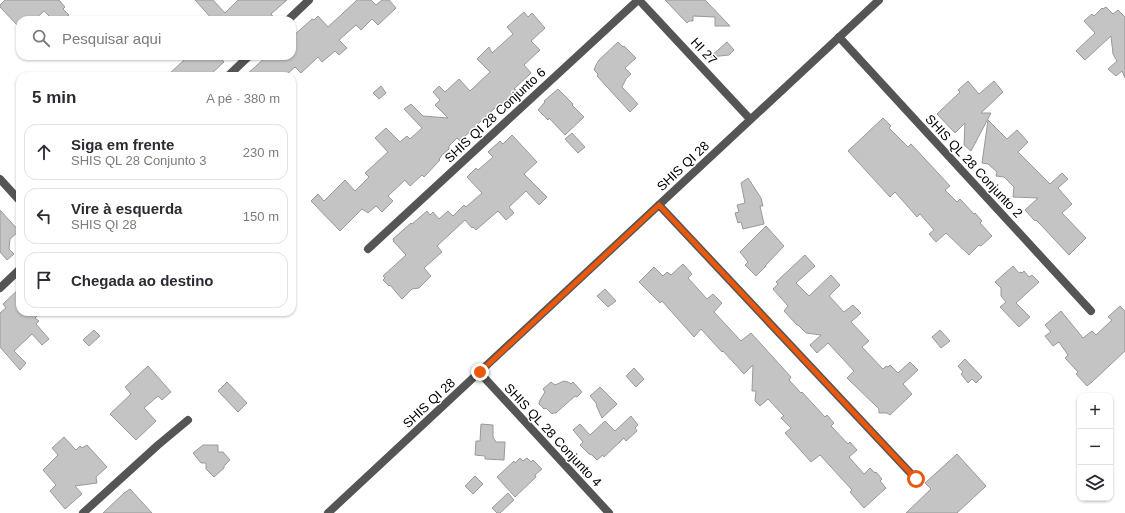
<!DOCTYPE html>
<html lang="pt">
<head>
<meta charset="utf-8">
<style>
  body { margin:0; font-family:Arial,sans-serif; background:#f7f7f7; color:#2b2b33 }
  .controls { position:absolute; right:12px; bottom:12px; display:grid; overflow:hidden; border-radius:8px; box-shadow:0 1px 3px #0004 }
  .controls button { width:36px; height:36px; display:grid; place-items:center; padding:0; border:0; border-bottom:1px solid #e1e1e2; background:#fff; color:#2b2b33; font:20px sans-serif }
  .stop { position:absolute; width:12px; height:12px; margin:-9px; border:3px solid #ea580c; border-radius:50%; background:#fff }
  .stop.end { background:#ea580c; border-color:#fff; box-shadow:0 1px 4px #0008 }
  .list { margin:0; padding:0; list-style:none }
  h2 { display:flex; justify-content:space-between; align-items:center; height:52px; margin:0; padding:0 16px; font-size:17px }
  h2 small { font-size:13px; font-weight:400; color:#7c7c81 }
  .list li { display:grid; grid-template-columns:26px 1fr auto; gap:12px; align-items:center; box-sizing:border-box; height:56px; margin:0 8px 8px; padding:0 8px; border:1px solid #e1e1e2; border-radius:12px }
  .list b { display:block; font-size:15px; white-space:nowrap }
  .list p { margin:0; font-size:13px; white-space:nowrap; color:#7c7c81 }
  .list em { font-size:13px; font-style:normal; color:#7c7c81 }
  .icon { flex:none; width:22px; height:22px; fill:none; stroke:currentColor; stroke-width:2; stroke-linecap:round; stroke-linejoin:round }
  .map { position:relative; flex:none; width:1125px; height:513px; overflow:hidden }
  .search { position:absolute; background:#fff; box-shadow:0 1px 3px #0004; left:16px; top:16px; width:280px; height:44px; display:flex; align-items:center; gap:10px; box-sizing:border-box; padding:0 14px; border-radius:12px; color:#7c7c81; font-size:15px }
  .panel { position:absolute; background:#fff; box-shadow:0 1px 3px #0004; left:16px; top:72px; width:280px; height:244px; border-radius:12px }
  .map>svg:first-child { display:block }
  .building { fill:#c4c4c4; stroke:#999 }
  .lines { fill:none; stroke-linecap:round; stroke-linejoin:round }
  .street { stroke:#555; stroke-width:8 }
  .route { stroke:#ea580c; stroke-width:5 }
  .labels { text-anchor:middle; dominant-baseline:central; stroke-width:3; stroke-linejoin:round; paint-order:stroke }
  .street-label { font-size:13px; fill:#000; stroke:#fff }
</style>
</head>
<body>
<div class="map">
<svg width="1125" height="513" viewBox="0 0 1125 513">
  <rect width="100%" height="100%" fill="#fff"/>
  <g class="building">
    <polygon points="5,0 59,0 65,7 63,9 69,15 61,20 53,20 44,11 34,20 20,20 20,28 0,7 0,5"/>
    <polygon points="195,0 213,0 225,13 238,0 287,0 271,14 276,20 213,20"/>
    <polygon points="357,0 371,0 376,5 382,0 389,0 396,8 378,25 372,19 361,30 356,25 339,40 347,48 339,55 335,51 322,62 318,57 301,73 295,67 285,76 245,76 267,56 270,59 273,56 292,56 292,37 312,19 314,20 318,16 328,27"/>
    <polygon points="665,0 705,0 730,26 715,26 715,17 693,16 693,21 689,21 687,23"/>
    <polygon points="1106,7 1113,14 1118,10 1125,17 1125,78 1122,71 1116,76 1108,69 1117,61 1113,54 1111,36 1085,60 1076,51 1095,33 1084,21 1092,14 1094,16 1102,8 1103,9"/>
    <polygon points="524,12 528,17 532,13 545,28 531,41 540,50 524,65 531,73 514,89 516,90 505,101 497,107 496,107 460,141 457,138 449,146 449,149 441,156 441,157 439,159 440,160 424,177 422,175 410,186 405,180 388,196 393,201 382,212 376,206 368,213 362,209 340,231 311,201 318,194 324,201 345,180 355,191 369,177 365,173 388,152 375,138 386,128 400,142 407,136 410,139 422,128 404,109 411,104 423,116 448,118 435,105 440,100 433,92 439,86 445,92 459,79 470,91 490,72 477,59 489,47 492,53 513,34 507,27"/>
    <polygon points="618,42 623,47 624,46 636,58 625,68 631,74 626,79 622,87 638,104 630,112 597,76 598,74 594,70 596,65 599,60"/>
    <polygon points="727,42 734,50 729,55 710,57"/>
    <polygon points="180,56 219,56 224,62 209,76 167,76 184,60"/>
    <polygon points="968,81 979,94 994,81 1003,92 981,113 991,113 971,151 964,145 965,123 955,133 937,114 960,92 958,90"/>
    <polygon points="381,86 386,93 379,99 373,93"/>
    <polygon points="558,89 573,104 572,105 584,117 565,135 549,118 548,120 538,110 545,102 544,101"/>
    <polygon points="883,118 891,126 889,128 908,147 911,144 950,186 945,190 957,202 960,199 974,214 975,213 982,221 980,223 992,236 981,246 979,245 969,255 946,233 936,242 929,234 934,230 920,214 917,217 895,192 890,197 848,151"/>
    <polygon points="988,120 1007,139 1017,130 1028,142 1018,152 1050,184 1062,173 1068,179 1058,188 1072,204 1062,213 1086,238 1069,255 1040,224 1036,220 1035,221 1025,210 1038,198 1013,197 1014,187 1004,177 996,176 997,172 988,164 982,163"/>
    <polygon points="572,133 585,147 578,153 565,139"/>
    <polygon points="512,135 537,162 524,174 547,197 539,205 526,191 509,207 514,213 506,220 498,211 476,230 473,227 472,228 465,220 437,246 442,252 424,268 431,276 419,288 412,289 402,299 390,285 389,286 383,280 385,278 383,276 406,255 393,241 394,241 393,239 411,223 412,224 427,211 430,215 433,212 439,219 448,211 453,216 464,205 466,207 482,193 467,177 476,168 478,170 493,157 488,152 500,141 503,144"/>
    <polygon points="748,178 761,198 763,206 760,206 764,224 743,229 741,222 738,223 735,213 739,212 737,205 745,203 741,183"/>
    <polygon points="0,210 19,231 10,239 9,249 14,254 7,260 0,252"/>
    <polygon points="766,226 784,246 765,266 766,266 756,276 745,265 748,262 740,252"/>
    <polygon points="805,255 815,266 796,283 809,296 831,275 840,285 829,296 844,312 853,305 861,313 851,322 869,341 862,347 883,369 886,366 888,367 890,365 898,373 910,362 918,370 903,384 912,394 890,415 887,413 879,413 879,409 847,378 854,371 828,343 817,353 810,345 821,335 806,333 798,325 797,325 784,311 788,306 773,289 778,284 776,282"/>
    <polygon points="683,264 692,274 688,278 707,299 713,294 722,303 714,312 741,341 751,333 791,377 789,380 801,393 802,392 825,417 827,415 834,423 831,426 848,444 850,442 857,450 849,457 864,474 870,468 875,473 876,472 882,479 880,481 886,488 864,508 850,492 852,490 820,455 811,462 785,433 791,428 781,418 784,416 768,399 760,406 755,401 756,391 752,391 753,365 744,374 723,351 722,352 701,329 694,337 662,301 660,303 639,282 654,267 663,276 667,272 671,275"/>
    <polygon points="1013,266 1018,272 1020,273 1021,272 1022,273 1024,271 1029,277 1032,275 1039,282 1016,303 1030,317 1019,327 1000,307 1006,302 1001,296 1001,288 995,282"/>
    <polygon points="20,288 20,312 41,312 35,318 39,321 36,324 49,339 42,345 32,334 14,351 26,363 20,370 0,347 0,313 6,308 3,304"/>
    <polygon points="605,289 616,301 608,307 597,296"/>
    <polygon points="1120,306 1125,311 1125,351 1092,382 1087,386 1076,374 1078,372 1065,358 1068,355 1059,342 1053,346 1045,336 1051,332 1045,325 1061,311 1083,338 1092,331 1096,335 1112,320 1108,317"/>
    <polygon points="94,330 100,336 89,346 83,340"/>
    <polygon points="940,330 950,341 941,348 932,337"/>
    <polygon points="965,359 982,377 976,383 972,379 968,383 961,374 963,372 958,366"/>
    <polygon points="148,366 171,392 162,400 158,396 144,408 156,421 136,440 110,414 131,394 125,387"/>
    <polygon points="634,368 644,379 636,387 626,376"/>
    <polygon points="564,381 568,382 571,384 573,382 582,392 577,397 575,396 556,413 553,413 552,414 546,408 544,409 539,404 540,400 545,392 543,389 551,382 555,385"/>
    <polygon points="227,382 247,403 238,412 218,391"/>
    <polygon points="600,387 617,404 602,418 597,407 596,403 590,396"/>
    <polygon points="631,416 638,425 635,428 637,431 626,441 624,438 604,457 603,455 597,460 592,455 589,454 580,445 583,442 573,430 580,424 590,435 605,421 615,431"/>
    <polygon points="481,424 493,425 493,437 496,442 505,442 504,460 485,459 485,456 475,455 476,441 480,441"/>
    <polygon points="64,437 76,450 80,446 82,448 87,445 107,467 96,477 97,483 75,486 82,494 65,509 50,491 56,485 43,470 58,455 52,448"/>
    <polygon points="203,445 218,445 218,452 223,452 230,460 224,466 224,468 214,477 206,469 206,463 201,463 193,453"/>
    <polygon points="957,454 986,486 957,513 906,513 931,489 925,483"/>
    <polygon points="520,458 523,461 527,458 531,462 533,460 542,469 535,475 536,477 515,497 497,477 514,461 515,463"/>
    <polygon points="475,476 483,484 473,494 465,486"/>
    <polygon points="130,489 152,513 103,513 124,493"/>
    <polygon points="508,493 514,500 500,513 497,513 492,508"/>
  </g>
  <g class="lines">
    <g class="street">
      <polyline points="639,0 750,119"/>
      <polyline points="288,20 309,0"/>
      <polyline points="839,37 1091,311"/>
      <polyline points="228,76 249,56"/>
      <polyline points="0,179 20,201"/>
      <polyline points="659,205 916,479"/>
      <polyline points="368,249 638,0"/>
      <polyline points="0,288 20,269"/>
      <polyline points="480,373 609,513"/>
      <polyline points="83,513 158,445 188,420"/>
      <polyline points="328,513 879,0"/>
    </g>
  </g>
  <g class="lines">
    <polyline class="route" points="480,372 659,205 916,479"/>
  </g>
  <g class="labels">
    <g class="street-label">
      <text transform="translate(704 51) rotate(47)">HI 27</text>
      <text transform="translate(495 115) rotate(-43)">SHIS QI 28 Conjunto 6</text>
      <text transform="translate(683 166) rotate(-43)">SHIS QI 28</text>
      <text transform="translate(974 166) rotate(47)">SHIS QL 28 Conjunto 2</text>
      <text transform="translate(429 403) rotate(-43)">SHIS QI 28</text>
      <text transform="translate(553 435) rotate(47)">SHIS QL 28 Conjunto 4</text>
    </g>
  </g>
</svg>
<div class="controls">
<button>+</button>
<button>−</button>
<button><svg class="icon" aria-label="layers" viewBox="0 0 24 24"><path d="M12 4l9 5-9 5-9-5zM3 14l9 5 9-5"/></svg></button>
</div>
<div class="stop" style="left:916px;top:479px"></div>
<div class="stop end" style="left:480px;top:372px"></div>
<div class="search"><svg class="icon" aria-label="search" viewBox="0 0 24 24"><circle cx="10" cy="10" r="6"/><path d="M15 15l6 6"/></svg>Pesquisar aqui</div>
<section class="panel">
<h2>5 min<small>A pé · 380 m</small></h2>
<ul class="list">
<li><svg class="icon" aria-label="ahead" viewBox="0 0 24 24"><path d="M12 20V5M6 11l6-6 6 6"/></svg><div><b>Siga em frente</b><p>SHIS QL 28 Conjunto 3</p></div><em>230 m</em></li>
<li><svg class="icon" aria-label="left" viewBox="0 0 24 24"><path d="M17 20v-9H6M10 6l-5 5 5 5"/></svg><div><b>Vire à esquerda</b><p>SHIS QI 28</p></div><em>150 m</em></li>
<li><svg class="icon" aria-label="arrive" viewBox="0 0 24 24"><path d="M6 21V4h12l-3 4 3 4H6"/></svg><div><b>Chegada ao destino</b></div></li>
</ul>
</section>
</div>
</body>
</html>
